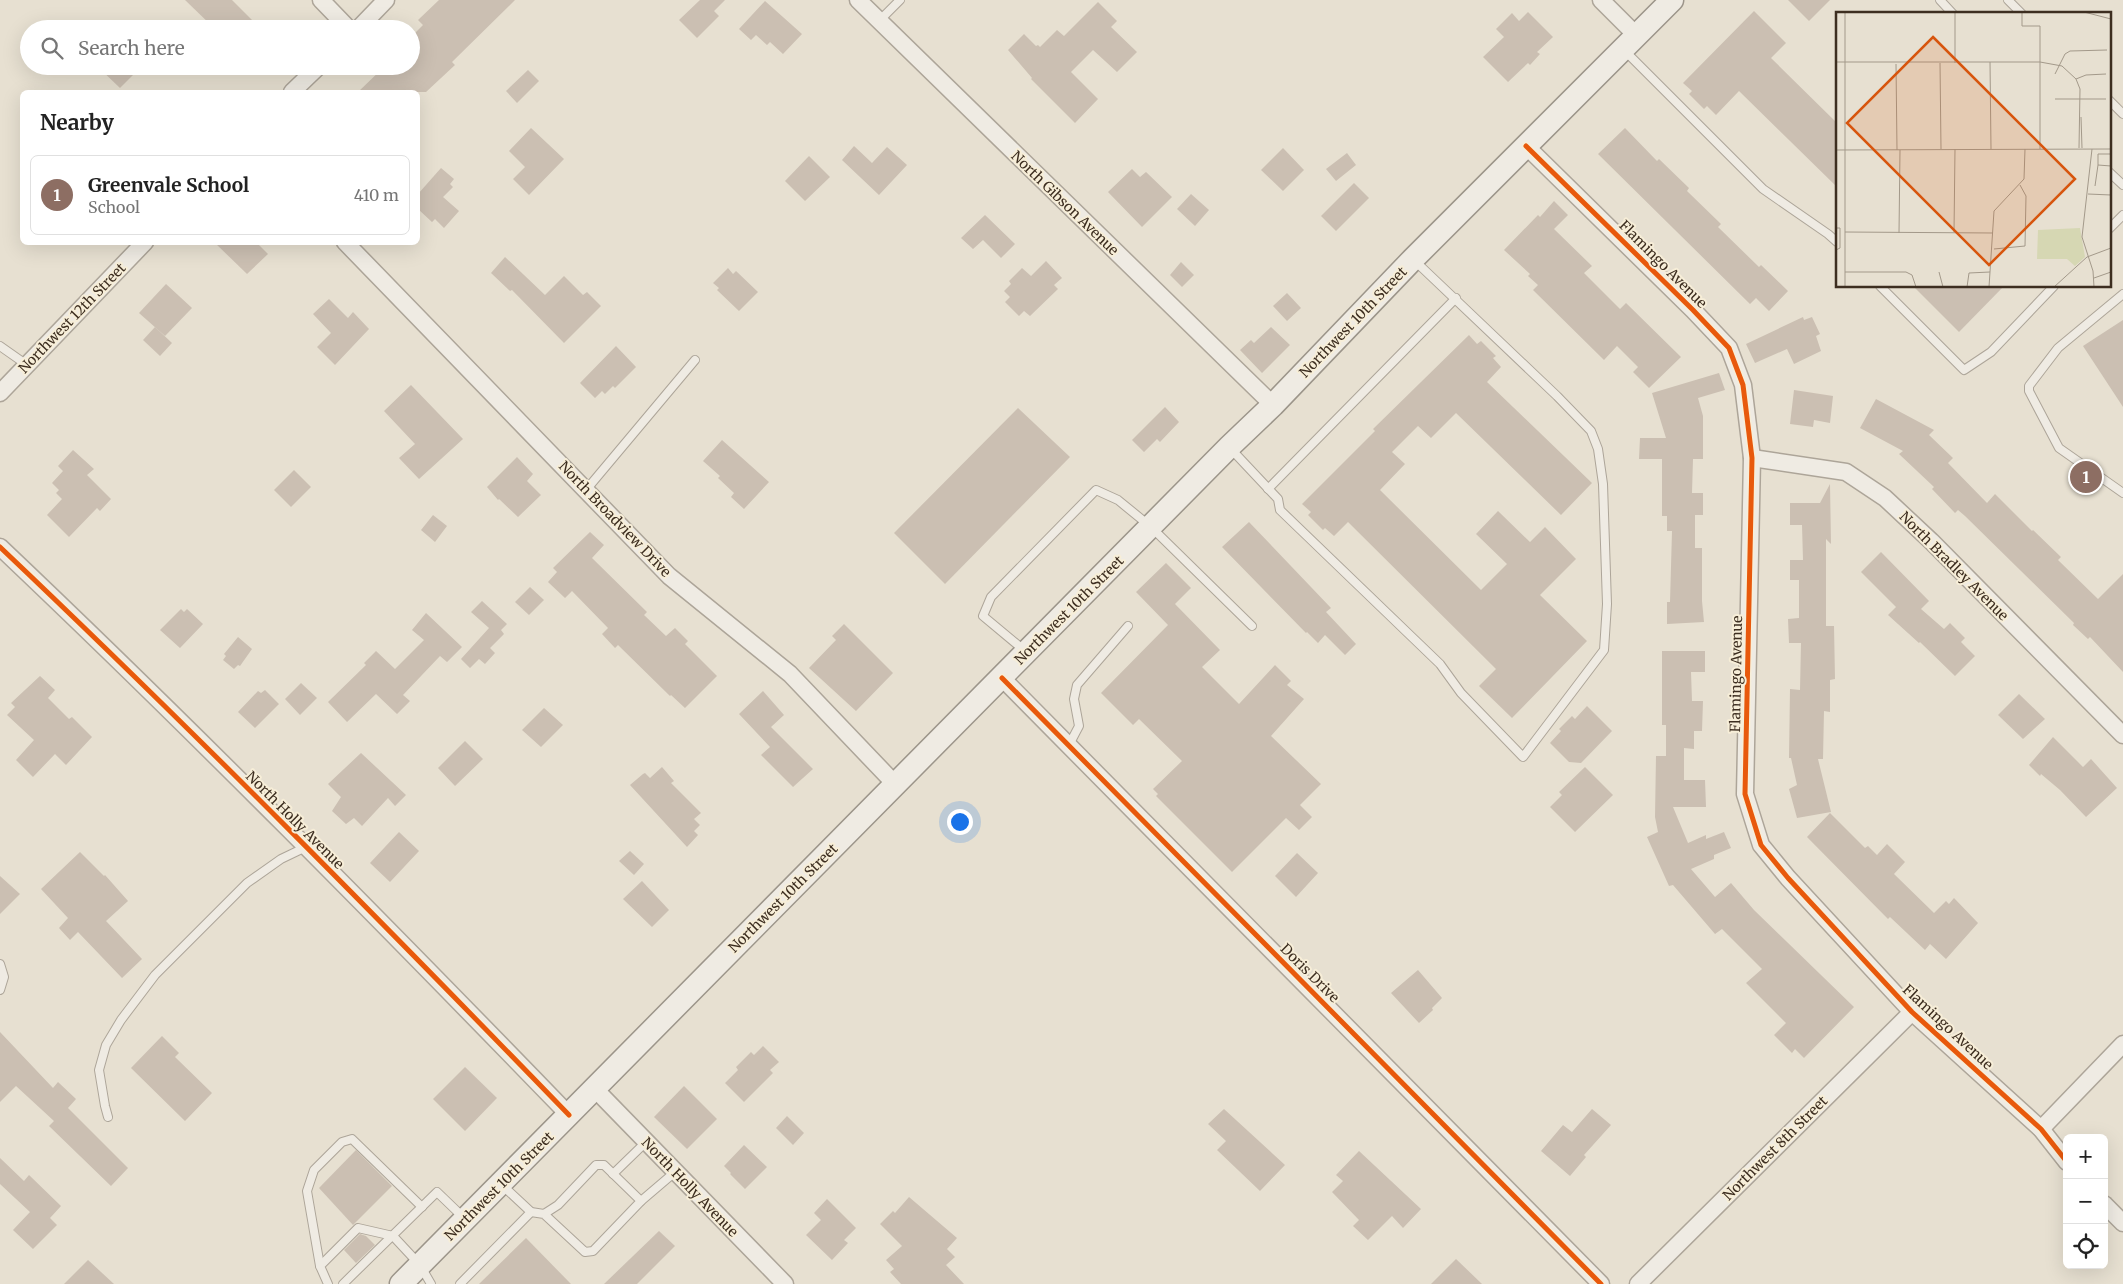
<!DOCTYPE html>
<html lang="en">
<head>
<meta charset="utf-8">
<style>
  body { margin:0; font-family:Merriweather,serif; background:#f2f2f2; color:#222 }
  .controls { position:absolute; right:15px; bottom:15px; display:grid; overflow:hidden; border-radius:8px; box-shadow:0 5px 20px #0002 }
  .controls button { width:45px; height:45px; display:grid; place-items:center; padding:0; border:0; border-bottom:1px solid #e0e0e0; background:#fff; color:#222; font:25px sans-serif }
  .you { position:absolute; left:959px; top:821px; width:18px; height:18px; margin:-12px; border:4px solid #fff; border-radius:50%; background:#1a73e8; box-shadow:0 0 0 8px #1a73e833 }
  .badge { display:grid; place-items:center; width:32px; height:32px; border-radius:50%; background:#d93025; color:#fff; font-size:16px; font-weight:700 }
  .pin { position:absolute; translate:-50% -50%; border:2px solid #fff; box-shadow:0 1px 5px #0006 }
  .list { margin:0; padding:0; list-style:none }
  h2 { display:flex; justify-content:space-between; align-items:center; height:65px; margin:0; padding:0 20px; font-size:21px }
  h2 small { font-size:16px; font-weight:400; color:#767676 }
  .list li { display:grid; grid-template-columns:32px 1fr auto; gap:15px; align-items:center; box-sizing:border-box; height:80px; margin:0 10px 10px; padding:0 10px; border:1px solid #e0e0e0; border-radius:8px }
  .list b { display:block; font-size:19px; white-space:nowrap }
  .list p { margin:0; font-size:16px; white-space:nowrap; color:#767676 }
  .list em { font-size:16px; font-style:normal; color:#767676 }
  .icon { flex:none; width:28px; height:28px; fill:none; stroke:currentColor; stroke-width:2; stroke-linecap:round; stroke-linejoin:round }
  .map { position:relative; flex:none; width:2123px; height:1284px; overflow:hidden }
  .search { position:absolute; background:#fff; box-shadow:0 5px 20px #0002; left:20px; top:20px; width:400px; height:55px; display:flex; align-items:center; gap:12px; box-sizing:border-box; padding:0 18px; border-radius:28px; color:#767676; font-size:19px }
  .panel { position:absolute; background:#fff; box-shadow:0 5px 20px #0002; left:20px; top:90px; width:400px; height:155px; border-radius:8px }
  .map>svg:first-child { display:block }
  .building { fill:#cbbfb2 }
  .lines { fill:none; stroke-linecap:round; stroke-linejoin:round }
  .lane-casing { stroke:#ada599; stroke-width:10 }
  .street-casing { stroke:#ada599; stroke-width:19 }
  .secondary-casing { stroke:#9c958a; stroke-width:25 }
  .lane { stroke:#efebe3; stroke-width:8 }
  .street { stroke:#efebe3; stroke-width:16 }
  .secondary { stroke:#efebe3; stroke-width:22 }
  .cycleway-casing { stroke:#f7eed8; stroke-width:8 }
  .cycleway { stroke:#e8590c; stroke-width:5 }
  .labels { text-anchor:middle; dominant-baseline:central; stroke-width:4; stroke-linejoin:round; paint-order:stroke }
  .street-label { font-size:14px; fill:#3d2e20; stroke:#f7eed8 }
  .inset-road { fill:none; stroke:#a3998a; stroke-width:1 }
  .view { fill:#d7550e; fill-opacity:0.15; stroke:#d7550e; stroke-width:2.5 }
  .inset-edge { fill:none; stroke:#3d2e20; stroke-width:2.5 }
</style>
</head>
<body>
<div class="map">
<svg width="2123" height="1284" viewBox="0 0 2123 1284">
  <rect width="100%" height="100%" fill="#e7e0d1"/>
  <g class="building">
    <polygon points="185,0 232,0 261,29 215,29"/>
    <polygon points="439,0 515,0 452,62 455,65 426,92 358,92 385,66 411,66 411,37 423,25 418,20"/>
    <polygon points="700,0 725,0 714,11 719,16 697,38 679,20"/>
    <polygon points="1788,0 1830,0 1809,21"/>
    <polygon points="765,1 802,34 783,54 770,42 767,45 756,35 751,40 739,29"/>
    <polygon points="1098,2 1117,21 1111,27 1137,52 1117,72 1093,50 1071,72 1098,99 1075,123 1031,79 1032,78 1008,50 1024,34 1036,46 1038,45 1040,47 1057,30 1064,36"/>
    <polygon points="1754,11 1786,43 1771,58 1837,123 1837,187 1739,91 1716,115 1707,106 1704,109 1689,94 1692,91 1683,83"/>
    <polygon points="1528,12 1553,37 1537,52 1540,54 1530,65 1528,63 1508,82 1483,57 1504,37 1496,29 1512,13 1519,21"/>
    <polygon points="97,66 142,66 120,88"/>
    <polygon points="528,70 539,81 517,103 506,91"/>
    <polygon points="531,128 564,159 529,195 513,179 525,167 509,151"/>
    <polygon points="1625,128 1657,161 1659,159 1689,188 1687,191 1721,224 1718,227 1759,267 1761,265 1788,291 1769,311 1756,298 1750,304 1598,154"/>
    <polygon points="854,146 872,163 887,147 907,165 879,195 842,160"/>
    <polygon points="1283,148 1304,170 1283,191 1261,170"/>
    <polygon points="1347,153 1356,165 1336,181 1326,169"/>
    <polygon points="809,156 830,177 805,201 785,181"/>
    <polygon points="441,168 454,179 450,184 453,187 443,197 459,211 444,228 435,219 432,222 418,209 418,194"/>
    <polygon points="1132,169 1140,177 1146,172 1172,197 1142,227 1108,192"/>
    <polygon points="1354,183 1369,198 1336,231 1321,216"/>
    <polygon points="1191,194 1209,210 1195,226 1177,209"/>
    <polygon points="1554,201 1568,215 1554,229 1592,266 1584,273 1620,309 1626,303 1681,357 1649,388 1633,372 1638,367 1617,346 1604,360 1533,290 1538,285 1528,276 1530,274 1504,250 1538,215 1540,217"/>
    <polygon points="985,215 1015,244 1001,258 983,240 973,249 961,238"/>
    <polygon points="214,242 256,242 268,254 247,274"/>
    <polygon points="505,257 545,295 564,276 583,295 587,292 601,306 564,343 512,290 510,291 491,273"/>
    <polygon points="1046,261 1062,278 1054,285 1058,289 1030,316 1024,311 1019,316 1005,302 1010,297 1004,291 1011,284 1009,281 1022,268 1031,276"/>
    <polygon points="1181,262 1194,275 1182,287 1170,275"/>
    <polygon points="728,268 733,274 736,271 758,292 739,311 717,290 719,288 713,283"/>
    <polygon points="166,284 192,308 165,336 139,313"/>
    <polygon points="1913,286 2004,286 1959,332"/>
    <polygon points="1287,293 1301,308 1287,321 1273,306"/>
    <polygon points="329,299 348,318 353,312 369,329 335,365 317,347 331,333 313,314"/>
    <polygon points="1803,317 1804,320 1812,317 1820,334 1816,336 1821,351 1794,364 1787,349 1755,363 1746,344"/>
    <polygon points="2123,320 2123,407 2083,346"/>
    <polygon points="155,327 172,343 160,356 143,340"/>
    <polygon points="1271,327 1290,345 1262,373 1240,350 1251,340 1254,343"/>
    <polygon points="1469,335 1477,344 1481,341 1496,356 1493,358 1501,367 1487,382 1592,483 1561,515 1456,413 1431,438 1418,426 1392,452 1405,464 1380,490 1481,590 1507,564 1476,534 1498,511 1530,542 1545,527 1576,559 1540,595 1587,641 1512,718 1479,686 1496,669 1348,522 1334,536 1325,528 1323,530 1308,515 1311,512 1302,504 1375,431 1373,429"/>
    <polygon points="616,346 636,367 615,388 613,386 605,394 602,391 595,398 580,383"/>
    <polygon points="1719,373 1725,390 1698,398 1703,416 1703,459 1693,459 1692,493 1703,493 1703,515 1695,515 1695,548 1702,548 1702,601 1704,622 1667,624 1667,602 1670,602 1672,531 1667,531 1667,516 1662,516 1662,459 1639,459 1640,438 1666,438 1652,393"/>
    <polygon points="411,385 463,439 419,479 399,458 415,444 384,411"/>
    <polygon points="1794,390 1833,396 1830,423 1814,420 1813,427 1790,424"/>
    <polygon points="1876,399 1934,430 1929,435 1953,458 1948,463 1987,503 1995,494 2032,531 2033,530 2061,557 2058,560 2098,599 2123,574 2123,672 2090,637 2088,639 2073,625 2074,623 1965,516 1958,510 1955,513 1932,489 1934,487 1899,454 1903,451 1860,428"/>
    <polygon points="1165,407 1179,422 1160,442 1157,439 1144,452 1132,440"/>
    <polygon points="1018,408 1070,457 945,584 894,533"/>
    <polygon points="722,440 769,482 744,509 731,497 734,493 718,478 720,476 703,461"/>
    <polygon points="73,450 94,469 87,475 111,499 100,511 97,508 69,537 47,515 62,499 56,493 59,490 52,483 63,471 58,466"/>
    <polygon points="517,457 533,474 527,481 541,495 518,517 499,499 498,500 487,487"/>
    <polygon points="294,470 311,487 291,507 274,490"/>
    <polygon points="1830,484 1831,544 1826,539 1826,626 1834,626 1835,679 1830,680 1830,712 1824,711 1823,759 1818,759 1831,812 1797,818 1789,789 1797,785 1791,758 1789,758 1790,689 1800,690 1801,643 1789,643 1788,619 1799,618 1799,580 1790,580 1790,560 1803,560 1802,525 1790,525 1790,503 1820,503"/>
    <polygon points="433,515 447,526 435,542 421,530"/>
    <polygon points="1249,522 1331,608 1326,612 1356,644 1345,655 1325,635 1318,643 1307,632 1306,633 1222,547"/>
    <polygon points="590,532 604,545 592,558 647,612 644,615 666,636 675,628 688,641 685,644 717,676 685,708 671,695 670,696 618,645 615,648 602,634 608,628 572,591 565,598 548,582 557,572 553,568"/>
    <polygon points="1881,552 1929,601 1921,609 1944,629 1950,623 1965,638 1961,642 1975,656 1955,676 1920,642 1919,643 1888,615 1896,607 1861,572"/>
    <polygon points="1166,563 1191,588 1175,604 1220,650 1202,667 1239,704 1275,665 1291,681 1287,685 1304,699 1271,736 1321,784 1300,805 1312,817 1299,830 1286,818 1232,872 1156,796 1158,794 1153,789 1182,761 1139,719 1133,725 1101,693 1168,625 1136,592"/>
    <polygon points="530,587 544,600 529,615 515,602"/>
    <polygon points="482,601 507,624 501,630 504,634 490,648 495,653 485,664 479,659 470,668 461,659 489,628 471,612"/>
    <polygon points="181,609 184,612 187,609 203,624 180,648 160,630"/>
    <polygon points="426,613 462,647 447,662 440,656 403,695 410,701 397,714 376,694 347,722 328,702 366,665 364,663 376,651 395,669 424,640 412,630"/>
    <polygon points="844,624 893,673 856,711 809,668 836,640 832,636"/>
    <polygon points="238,637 252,649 240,666 238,665 234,669 223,660 226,656 224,654"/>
    <polygon points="1662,651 1705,651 1705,672 1691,672 1692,701 1703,701 1702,731 1694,731 1694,749 1684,748 1684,780 1705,780 1706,807 1673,807 1688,843 1706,835 1706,839 1724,832 1731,848 1714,855 1714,859 1691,869 1715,897 1731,883 1754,910 1854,1007 1804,1058 1795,1049 1792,1053 1774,1035 1786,1023 1746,983 1762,969 1722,929 1715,934 1673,885 1669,886 1647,837 1658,832 1655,817 1656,756 1666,756 1666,725 1662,725"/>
    <polygon points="40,676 55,690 48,698 69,719 72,717 92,737 66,765 55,754 33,777 16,760 34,740 7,715 15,707 11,703"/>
    <polygon points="301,683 317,698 300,715 285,699"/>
    <polygon points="265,690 279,704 255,728 238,712 258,691 261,693"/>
    <polygon points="763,691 784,715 771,727 813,769 793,787 761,755 770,747 739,714"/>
    <polygon points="2019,694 2045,719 2023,739 1998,715"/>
    <polygon points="1587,706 1612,731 1581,763 1569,762 1550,743 1561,731 1559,729 1572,716 1575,719"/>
    <polygon points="544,708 563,725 541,747 522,730"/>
    <polygon points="2053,737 2083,767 2091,759 2117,788 2086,817 2060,790 2041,774 2040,776 2029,765"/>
    <polygon points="465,741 483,759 455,786 438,768"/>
    <polygon points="361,753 406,795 395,806 388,798 362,826 354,818 346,824 332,811 341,797 328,784"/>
    <polygon points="662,767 674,781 671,783 701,813 694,819 700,825 694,831 698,835 687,847 630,785 643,774 645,773 650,778"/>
    <polygon points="1585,767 1613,795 1575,832 1550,807 1562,795 1559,792"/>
    <polygon points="1830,813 1865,848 1868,846 1877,855 1887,844 1905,862 1894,874 1934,913 1946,901 1949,904 1954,898 1978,923 1946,959 1930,944 1925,950 1890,917 1888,919 1807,837"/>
    <polygon points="399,832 419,851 390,882 370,863"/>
    <polygon points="630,851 644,864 634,875 619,861"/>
    <polygon points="80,852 104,876 105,875 128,901 106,921 142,959 122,978 78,932 70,940 59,928 68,918 41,889"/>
    <polygon points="1297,853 1318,873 1296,897 1275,876"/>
    <polygon points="0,876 20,894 0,914"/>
    <polygon points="642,881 669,910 652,927 623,899"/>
    <polygon points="1418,970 1442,998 1432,1008 1433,1010 1419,1023 1391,993"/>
    <polygon points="0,1032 53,1088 58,1082 76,1099 68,1108 128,1168 111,1186 49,1126 54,1121 16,1086 0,1102"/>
    <polygon points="162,1036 179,1053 175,1057 212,1093 185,1121 131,1068"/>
    <polygon points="763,1046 779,1062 770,1070 773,1073 744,1102 725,1083 738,1070 736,1067 751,1052 754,1055"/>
    <polygon points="465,1067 497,1098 465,1131 433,1099"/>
    <polygon points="684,1086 717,1119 687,1149 654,1117"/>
    <polygon points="1224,1109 1285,1165 1260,1191 1217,1150 1226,1141 1208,1124"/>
    <polygon points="1592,1109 1611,1125 1584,1155 1586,1157 1570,1176 1541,1151 1563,1125 1572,1132"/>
    <polygon points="787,1116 804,1133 793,1145 776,1128"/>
    <polygon points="744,1145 767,1167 745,1189 730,1174 731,1173 724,1166"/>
    <polygon points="356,1150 392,1186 353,1225 319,1188"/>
    <polygon points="1359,1151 1421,1209 1403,1228 1392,1216 1368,1240 1353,1226 1359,1220 1332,1192 1343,1181 1336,1175"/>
    <polygon points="0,1158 24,1181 29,1175 61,1206 50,1218 57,1225 33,1249 13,1230 30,1212 0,1184"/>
    <polygon points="909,1197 957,1238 947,1249 955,1257 946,1265 964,1284 901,1284 890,1272 894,1269 886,1260 902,1246 880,1224 893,1211 895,1213"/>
    <polygon points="827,1199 856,1228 844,1240 848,1243 832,1260 806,1235 821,1220 814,1213"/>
    <polygon points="659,1231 675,1246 637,1284 604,1284"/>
    <polygon points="360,1234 366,1236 375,1245 356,1263 344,1250"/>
    <polygon points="526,1238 571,1284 479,1284"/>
    <polygon points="1456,1259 1482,1284 1431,1284"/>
    <polygon points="88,1260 114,1284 64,1284"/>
  </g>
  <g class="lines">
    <defs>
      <g id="lane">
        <polyline points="1940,0 1953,14"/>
        <polyline points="2008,0 2022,14"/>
        <polyline points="879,21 900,0"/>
        <polyline points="1625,51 1763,189 1828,234 1837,242"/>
        <polyline points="2109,100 2123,114"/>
        <polyline points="2109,172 2123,185"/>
        <polyline points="2109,229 2123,215"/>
        <polyline points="1880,286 1964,370 1991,352 2054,286"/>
        <polyline points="2123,294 2058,348 2029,386 2029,391 2059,448 2123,493"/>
        <polyline points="0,346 27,365"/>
        <polyline points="1230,448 1278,499 1280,510 1440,664 1461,693 1523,757 1604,650 1607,604 1603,484 1598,449 1591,431 1557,396 1415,261"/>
        <polyline points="1268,489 1456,298"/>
        <polyline points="586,490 695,360"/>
        <polyline points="1025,651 983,616 991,597 1096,490 1118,500 1151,527 1252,626"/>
        <polyline points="1069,745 1079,726 1074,699 1077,685 1128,626"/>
        <polyline points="0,964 4,977 0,990"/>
        <polyline points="108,1117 105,1106 99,1070 106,1045 121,1020 155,975 247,883 281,859 306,847"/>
        <polyline points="613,1174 646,1142"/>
        <polyline points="502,1185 531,1212 544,1214 558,1205 596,1165 604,1165 641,1201 593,1251 585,1252 544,1214"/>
        <polyline points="641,1201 675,1172"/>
        <polyline points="320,1266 307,1191 314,1170 342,1142 352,1139 422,1207"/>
        <polyline points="328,1284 320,1266 358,1228 393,1236 420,1265 431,1284"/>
        <polyline points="343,1284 437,1192 464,1218"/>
        <polyline points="460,1284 531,1212"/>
      </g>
      <g id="street">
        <polyline points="321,0 349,29"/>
        <polyline points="858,0 1273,405"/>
        <polyline points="1601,0 1637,36"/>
        <polyline points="358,29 386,0"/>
        <polyline points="292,92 319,66"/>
        <polyline points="1526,146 1693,310 1729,348 1743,385 1752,458 1745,794 1761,845 1788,878 1912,1012 2041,1129 2067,1162"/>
        <polyline points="345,242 669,576 790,674 895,784"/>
        <polyline points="0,393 145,242"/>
        <polyline points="1752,458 1846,472 1885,498 1931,541 2123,735"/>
        <path d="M 0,547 C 194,731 382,922 569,1115"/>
        <polyline points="1002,678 1601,1284"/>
        <polyline points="595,1089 785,1284"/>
        <polyline points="2041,1129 2123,1044"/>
        <polyline points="2104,1204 2123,1223"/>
        <polyline points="1638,1284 1912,1012"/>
      </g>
      <polyline id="secondary" points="401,1284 1229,447 1273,405 1413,259 1672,0"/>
    </defs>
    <use href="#lane" class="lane-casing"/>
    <use href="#street" class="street-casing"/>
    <use href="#secondary" class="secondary-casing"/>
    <use href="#lane" class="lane"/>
    <use href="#street" class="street"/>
    <use href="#secondary" class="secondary"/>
    <defs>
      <g id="cycleway">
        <polyline points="1526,146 1693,310 1729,348 1743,385 1752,458 1745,794 1761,845 1788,878 1912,1012 2041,1129 2067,1162"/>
        <path d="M 0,547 C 194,731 382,922 569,1115"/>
        <polyline points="1002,678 1601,1284"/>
      </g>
    </defs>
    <use href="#cycleway" class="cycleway-casing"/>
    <use href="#cycleway" class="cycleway"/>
  </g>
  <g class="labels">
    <g class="street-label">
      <text transform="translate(1065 203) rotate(44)">North Gibson Avenue</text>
      <text transform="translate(1663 264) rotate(45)">Flamingo Avenue</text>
      <text transform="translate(72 318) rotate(-46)">Northwest 12th Street</text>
      <text transform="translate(1353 322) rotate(-46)">Northwest 10th Street</text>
      <text transform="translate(615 519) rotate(46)">North Broadview Drive</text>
      <text transform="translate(1954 566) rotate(45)">North Bradley Avenue</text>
      <text transform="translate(1069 610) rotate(-45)">Northwest 10th Street</text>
      <text transform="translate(1736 674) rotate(-89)">Flamingo Avenue</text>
      <text transform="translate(295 820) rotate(45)">North Holly Avenue</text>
      <text transform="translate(783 898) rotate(-45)">Northwest 10th Street</text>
      <text transform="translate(1310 973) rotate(45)">Doris Drive</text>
      <text transform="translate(1948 1027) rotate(43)">Flamingo Avenue</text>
      <text transform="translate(1775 1148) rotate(-45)">Northwest 8th Street</text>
      <text transform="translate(499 1186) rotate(-45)">Northwest 10th Street</text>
      <text transform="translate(690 1187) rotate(46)">North Holly Avenue</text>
    </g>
  </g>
  <g transform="translate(1836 12)">
    <rect width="275" height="275" fill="#e7e0d1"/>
    <path d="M 244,216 L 249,245 L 239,254 L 231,247 L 201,247 L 202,218 Z" fill="#d6d7b3"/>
    <path class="inset-road" d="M 9,0 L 9,275M 119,0 L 119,51M 186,0 L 186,14 L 204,14 L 204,137M 248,0 L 275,7M 0,50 L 204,50 L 226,54 L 240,67 L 244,77 L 243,136M 154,50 L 155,137M 104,51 L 105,137M 60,52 L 61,138M 219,62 L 229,42 L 234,39 L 271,38M 240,67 L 250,63 L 270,62M 219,87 L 270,87M 245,105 L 246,136M 256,137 L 246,225 L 257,259 L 258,275M 0,138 L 275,137M 275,142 L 262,142 L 262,153 L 275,154M 259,174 L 262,153M 252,182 L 275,183M 0,216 L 4,216 L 4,236 L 0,238M 9,220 L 157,221M 118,220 L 119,137M 63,221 L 64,138M 158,237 L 189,234 L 190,184 L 184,173M 9,260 L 70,260 L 76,263 L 80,275M 103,260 L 107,275M 258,266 L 275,260M 131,275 L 133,261 L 154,260M 153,275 L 158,199 L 188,167 L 189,137M 218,275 L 251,245 L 275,236"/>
    <path class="view" d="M 97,25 L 239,167 L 153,253 L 11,111 Z"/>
    <rect width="275" height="275" class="inset-edge"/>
  </g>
</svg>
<div class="controls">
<button>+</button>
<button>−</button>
<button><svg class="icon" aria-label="locate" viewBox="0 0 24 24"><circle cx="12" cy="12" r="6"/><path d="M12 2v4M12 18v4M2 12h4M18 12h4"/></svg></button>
</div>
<div class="you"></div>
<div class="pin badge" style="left:2086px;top:477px;background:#8d6e63">1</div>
<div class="search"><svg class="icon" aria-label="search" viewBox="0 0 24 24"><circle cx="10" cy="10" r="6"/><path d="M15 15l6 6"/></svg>Search here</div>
<section class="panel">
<h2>Nearby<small></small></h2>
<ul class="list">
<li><span class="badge" style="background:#8d6e63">1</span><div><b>Greenvale School</b><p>School</p></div><em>410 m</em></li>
</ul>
</section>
</div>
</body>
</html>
